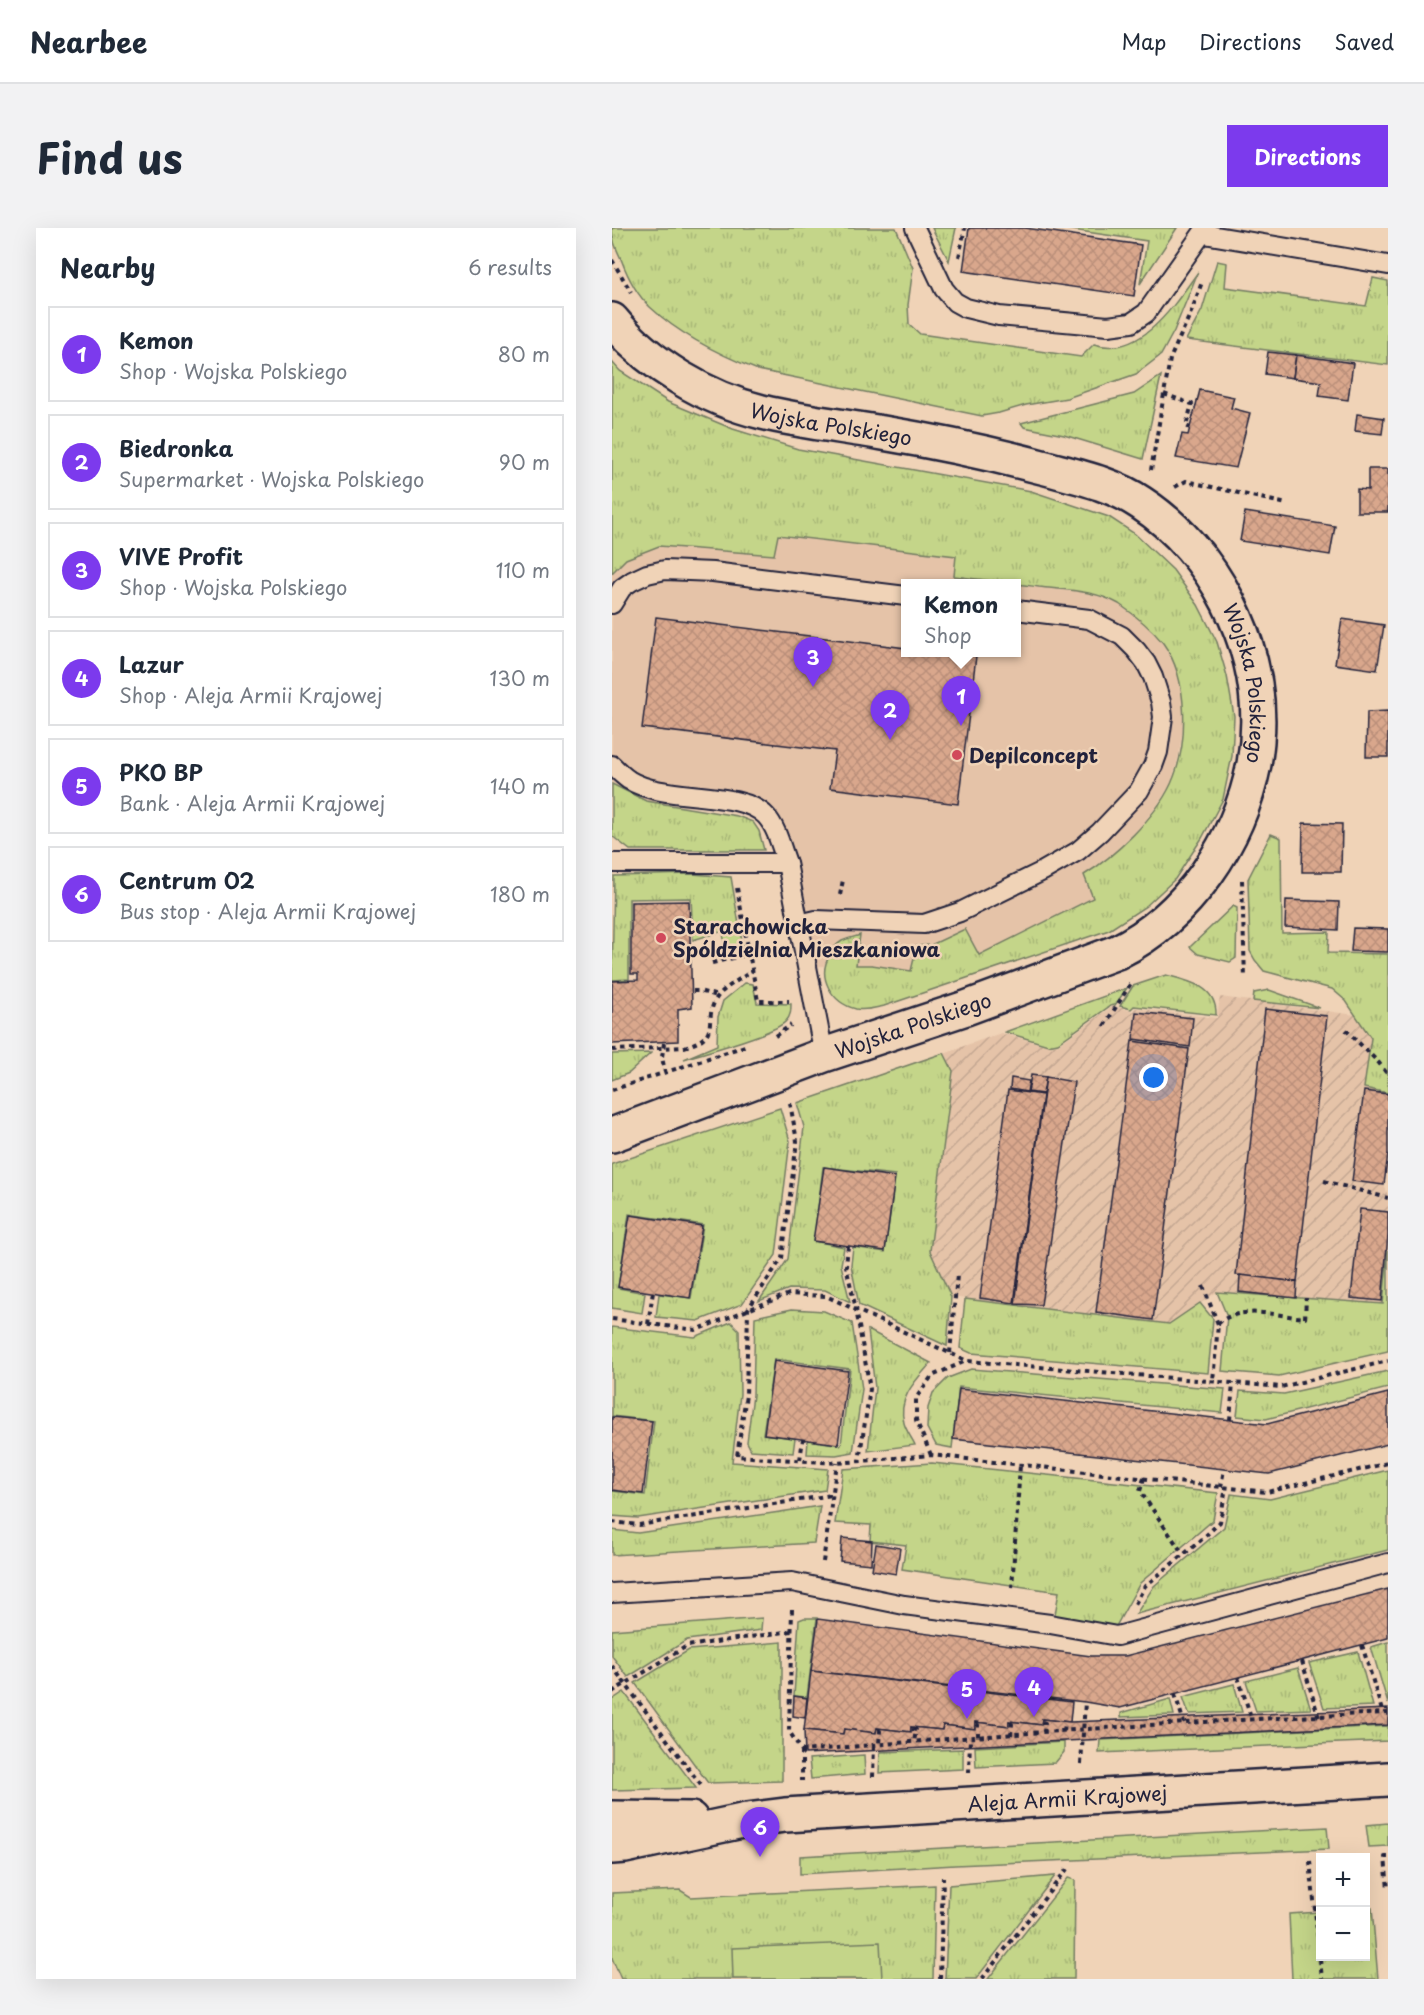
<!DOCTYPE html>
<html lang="en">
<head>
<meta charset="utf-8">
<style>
  body { margin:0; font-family:"Playpen Sans",sans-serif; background:#f2f2f3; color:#1f2937 }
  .controls { position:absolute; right:18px; bottom:18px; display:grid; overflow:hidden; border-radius:0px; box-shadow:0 6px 24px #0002 }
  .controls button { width:54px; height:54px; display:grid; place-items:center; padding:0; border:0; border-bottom:2px solid #e0e1e3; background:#fff; color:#1f2937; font:30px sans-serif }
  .you { position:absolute; left:542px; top:850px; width:21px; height:21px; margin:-15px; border:4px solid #fff; border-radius:50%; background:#1a73e8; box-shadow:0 0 0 9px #1a73e833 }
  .badge { display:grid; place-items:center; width:39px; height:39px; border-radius:50%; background:#7c3aed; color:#fff; font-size:20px; font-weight:700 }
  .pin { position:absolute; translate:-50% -50px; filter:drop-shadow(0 2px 3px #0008) }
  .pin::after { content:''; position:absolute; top:32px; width:21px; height:18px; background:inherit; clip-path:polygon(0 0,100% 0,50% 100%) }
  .popup { position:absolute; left:289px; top:351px; width:120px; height:78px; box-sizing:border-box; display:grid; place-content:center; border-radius:0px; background:#fff; filter:drop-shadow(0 2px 4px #0005); font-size:20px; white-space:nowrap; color:#747a83 }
  .popup b { font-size:22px; color:#1f2937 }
  .popup::after { content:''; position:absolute; left:50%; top:100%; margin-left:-12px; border:12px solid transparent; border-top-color:#fff }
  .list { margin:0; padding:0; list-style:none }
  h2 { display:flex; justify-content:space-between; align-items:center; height:78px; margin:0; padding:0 24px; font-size:26px }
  h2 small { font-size:20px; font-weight:400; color:#747a83 }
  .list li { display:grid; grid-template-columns:39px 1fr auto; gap:18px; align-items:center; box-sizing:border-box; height:96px; margin:0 12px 12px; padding:0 12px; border:2px solid #e0e1e3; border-radius:0px }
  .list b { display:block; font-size:22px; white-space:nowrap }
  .list p { margin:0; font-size:20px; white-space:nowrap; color:#747a83 }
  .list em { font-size:20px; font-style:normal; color:#747a83 }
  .map { position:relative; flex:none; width:776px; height:1751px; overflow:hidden; border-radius:0px }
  header { display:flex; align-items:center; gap:36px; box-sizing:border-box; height:84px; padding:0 30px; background:#fff; border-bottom:2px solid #e0e1e3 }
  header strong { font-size:28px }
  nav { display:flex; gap:33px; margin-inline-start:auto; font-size:21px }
  .intro { display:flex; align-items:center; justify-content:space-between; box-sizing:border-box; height:144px; padding:0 36px }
  h1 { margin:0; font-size:42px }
  .button { padding:15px 27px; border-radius:0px; background:#7c3aed; color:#fff; font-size:21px; font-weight:700 }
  main { display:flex; gap:36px; padding:0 36px }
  aside { flex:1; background:#fff; border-radius:0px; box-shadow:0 6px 24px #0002 }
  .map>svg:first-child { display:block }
  .built { fill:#e5c3a8 }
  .industrial { fill:url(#industrial-furrows) }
  .grass { fill:url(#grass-tufts); stroke:#737c62; stroke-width:1.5 }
  .garden { fill:#c4d589; stroke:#737c62; stroke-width:1.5 }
  .building { fill:url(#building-cross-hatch); stroke:#22223b; stroke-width:1.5 }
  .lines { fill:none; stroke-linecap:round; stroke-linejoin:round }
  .service-casing { stroke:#22223b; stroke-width:22 }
  .minor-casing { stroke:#22223b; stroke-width:38 }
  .tertiary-casing { stroke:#22223b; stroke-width:38 }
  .path { stroke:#22223b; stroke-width:4; stroke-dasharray:4.5 4.5; stroke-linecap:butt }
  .service { stroke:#f0d3b7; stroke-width:18 }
  .minor { stroke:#f0d3b7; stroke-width:33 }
  .tertiary { stroke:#f0d3b7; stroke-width:33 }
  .poi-dot { fill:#d1495b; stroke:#f0d3b7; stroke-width:2 }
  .labels { text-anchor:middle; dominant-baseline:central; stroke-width:5; stroke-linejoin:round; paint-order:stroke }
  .street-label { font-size:20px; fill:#22223b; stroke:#f0d3b7 }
  .poi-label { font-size:20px; font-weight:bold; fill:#22223b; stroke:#f0d3b7; text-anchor:start }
</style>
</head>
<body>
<header>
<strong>Nearbee</strong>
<nav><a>Map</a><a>Directions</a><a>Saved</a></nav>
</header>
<div class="intro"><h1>Find us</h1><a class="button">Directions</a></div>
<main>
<aside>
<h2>Nearby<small>6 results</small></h2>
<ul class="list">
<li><span class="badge">1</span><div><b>Kemon</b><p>Shop · Wojska Polskiego</p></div><em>80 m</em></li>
<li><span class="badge">2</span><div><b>Biedronka</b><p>Supermarket · Wojska Polskiego</p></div><em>90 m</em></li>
<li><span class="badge">3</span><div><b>VIVE Profit</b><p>Shop · Wojska Polskiego</p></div><em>110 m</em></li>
<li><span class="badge">4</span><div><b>Lazur</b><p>Shop · Aleja Armii Krajowej</p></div><em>130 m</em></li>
<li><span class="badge">5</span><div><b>PKO BP</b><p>Bank · Aleja Armii Krajowej</p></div><em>140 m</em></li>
<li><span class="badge">6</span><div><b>Centrum 02</b><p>Bus stop · Aleja Armii Krajowej</p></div><em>180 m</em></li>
</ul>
</aside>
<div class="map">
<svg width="776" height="1751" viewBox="0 0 776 1751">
  <defs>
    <pattern id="industrial-furrows" width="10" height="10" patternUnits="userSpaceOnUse" patternTransform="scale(1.5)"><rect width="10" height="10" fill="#e5c3a8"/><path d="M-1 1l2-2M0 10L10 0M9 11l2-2" fill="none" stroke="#c4a792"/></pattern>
    <pattern id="grass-tufts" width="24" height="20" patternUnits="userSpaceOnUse" patternTransform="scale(1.5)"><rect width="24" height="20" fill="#c4d589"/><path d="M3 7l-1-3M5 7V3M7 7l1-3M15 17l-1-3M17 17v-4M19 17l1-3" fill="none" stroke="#a8b777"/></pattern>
    <pattern id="building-cross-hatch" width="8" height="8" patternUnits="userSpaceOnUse" patternTransform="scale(1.5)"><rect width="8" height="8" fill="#d9a78c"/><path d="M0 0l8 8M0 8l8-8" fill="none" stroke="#ba8f7a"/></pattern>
  </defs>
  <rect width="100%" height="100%" fill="#f0d3b7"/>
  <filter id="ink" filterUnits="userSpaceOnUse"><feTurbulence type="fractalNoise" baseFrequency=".0167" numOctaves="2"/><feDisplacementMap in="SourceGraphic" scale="12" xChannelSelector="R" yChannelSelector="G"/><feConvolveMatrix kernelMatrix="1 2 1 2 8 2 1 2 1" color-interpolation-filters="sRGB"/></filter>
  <g filter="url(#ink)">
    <polygon class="built" points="165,307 344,328 342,348 401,355 294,356 294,424 404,424 405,356 480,365 505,375 535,397 552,416 564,440 571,471 572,493 567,527 559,556 544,579 529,598 500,626 472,647 481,670 367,727 353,701 319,717 305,718 300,743 260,737 244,737 248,708 219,724 212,738 195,739 157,590 54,565 56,578 43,575 34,573 0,556 0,345 14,331 47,318 162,327"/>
    <polygon class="industrial" points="608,769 744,787 759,810 752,860 776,865 776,927 772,955 776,968 776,1022 771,1076 605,1064 557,1096 339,1069 318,1023 341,843 332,825 389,805 437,818 447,816 501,778 521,783 523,780 605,790"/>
    <g class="grass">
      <path d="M 0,0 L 284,0 L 301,40 L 296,77 L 297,96 L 308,106 L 469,129 L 482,116 C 529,131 563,76 586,44 L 562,103 L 549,127 L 524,146 L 455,170 L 414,177 L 387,185 L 370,188 L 146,142 C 108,127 68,107 38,79 C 25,67 15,47 9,31 C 4,20 0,12 0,0 Z"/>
      <polygon points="320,0 344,0 337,33"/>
      <polygon points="447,0 565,0 528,56 535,13"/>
      <polygon points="605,33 615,35 613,59 754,78 761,50 776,53 776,137 574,112 590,82"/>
      <path d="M 0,134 L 8,143 L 56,174 L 121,201 L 186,221 L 419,263 L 497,289 L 523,306 L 561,342 L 586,377 L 605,414 L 615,448 L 622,488 L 620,528 L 611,571 L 590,610 L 563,651 L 534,678 L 497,702 L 272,778 C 263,780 254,783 244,781 C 220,775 204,749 218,727 C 220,722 225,716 230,713 C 236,710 243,709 248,707 L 244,737 L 260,737 L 299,743 L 305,718 L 319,717 L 353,701 L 367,727 L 481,670 L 472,647 C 503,628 543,590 559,556 C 577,516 577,451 551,415 C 539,400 523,387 507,376 C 483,362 454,362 427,359 C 399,355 370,352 342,348 L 344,328 L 166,307 L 162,327 L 47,318 L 14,331 L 0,345 Z"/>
      <polygon points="549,148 531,231 452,207 412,199 409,195 522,166"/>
      <polygon points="0,556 34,573 125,588 141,594 147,603 152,622 18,622 0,608"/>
      <polygon points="659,606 669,610 670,705 717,704 716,725 776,726 776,865 752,860 759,810 734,773 720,761 652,743 643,732 638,723 636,651"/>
      <polygon points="80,646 119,649 131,720 113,722 111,703 81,712 79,670 17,671 17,751 0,752 2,648"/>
      <polygon points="621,678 625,680 624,730 618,734 586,726 578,719"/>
      <path d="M 554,747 C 578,753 605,759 604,787 L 522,778 L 519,781 L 508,778 L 521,758 Z"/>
      <path d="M 133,755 L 141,756 L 145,775 L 179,776 C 179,782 179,788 174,793 C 165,805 90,825 72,831 L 105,817 L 106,789 L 111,773 Z"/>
      <polygon points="515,760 503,777 498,778 446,815 436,817 393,804"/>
      <polygon points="657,762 708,780 641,773 642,765"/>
      <polygon points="39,825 17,845 0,852 0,826"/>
      <polygon points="332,825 341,843 318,1023 339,1069 335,1118 247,1077 239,1037 241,1019 273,1024 283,947 211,939 202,1013 232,1019 229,1037 238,1074 213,1062 177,1061 147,1073 176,1031 192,899 185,875"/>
      <polygon points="168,880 178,913 164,1027 130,1076 86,1093 44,1089 47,1066 79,1070 91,997 17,986 6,1060 33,1065 30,1085 0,1080 0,936"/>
      <polygon points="776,1022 776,1123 667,1148 610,1143 615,1088 605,1064 771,1076"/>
      <polygon points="353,1071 557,1096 588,1075 601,1091 596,1145 359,1125 348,1120"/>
      <polygon points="180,1081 212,1083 240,1095 250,1161 241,1224 224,1227 195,1226 196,1212 229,1217 238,1141 162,1131 151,1206 183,1210 181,1225 139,1222 135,1214 141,1167 143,1089"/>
      <polygon points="119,1094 127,1102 128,1166 120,1234 216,1241 213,1262 26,1290 0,1288 0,1263 33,1267 42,1193 0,1188 0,1099 83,1109"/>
      <path d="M 256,1102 L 319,1135 C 304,1152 285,1170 292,1195 C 294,1203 300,1210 303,1217 L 256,1223 L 263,1160 Z"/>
      <polygon points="359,1141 613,1161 610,1185 347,1159 340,1220 324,1217 315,1200 316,1180 321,1165 336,1150"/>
      <polygon points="776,1143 776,1160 654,1191 625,1188 628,1163 672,1166"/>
      <polygon points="320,1235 606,1265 601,1292 528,1355 503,1400 442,1392 447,1364 290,1341 294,1317 258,1313 259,1297 223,1295 231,1241"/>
      <polygon points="776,1242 776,1322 524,1386 542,1358 612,1299 619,1266 658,1271"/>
      <polygon points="208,1278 202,1315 0,1327 0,1302 26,1305"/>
      <polygon points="150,1390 149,1402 75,1412 16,1449 0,1428 0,1402"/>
      <polygon points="192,1390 205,1390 195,1469 182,1468 187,1392"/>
      <polygon points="170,1414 170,1553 96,1555 23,1455 77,1422"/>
      <polygon points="776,1414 776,1476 759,1419"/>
      <polygon points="746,1424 761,1478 712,1480 697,1435"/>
      <polygon points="686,1440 699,1481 644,1483 634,1453"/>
      <polygon points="622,1456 630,1484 577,1486 571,1469"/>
      <polygon points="12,1464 84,1560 0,1562 0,1472"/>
      <polygon points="558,1471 562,1487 509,1489 509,1485"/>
      <polygon points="776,1498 776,1513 487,1525 488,1512"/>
      <polygon points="452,1514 452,1524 443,1535 364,1539 363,1519"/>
      <polygon points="351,1521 351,1541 267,1545 268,1524"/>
      <polygon points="252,1527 253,1546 199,1551 197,1531"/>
      <polygon points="776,1595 776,1618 757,1619 754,1597"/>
      <polygon points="715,1599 717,1621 343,1637 188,1646 188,1628"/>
      <polygon points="443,1648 364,1751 333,1751 337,1657"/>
      <polygon points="456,1650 463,1652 462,1751 376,1751"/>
      <polygon points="323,1657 321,1751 9,1751 0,1730 0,1665 68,1662 79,1669"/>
      <polygon points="754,1680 760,1680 766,1751 680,1751 677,1686 708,1684 708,1728 754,1728"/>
    </g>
    <polygon class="garden" points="268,1714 270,1751 121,1751 120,1720"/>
    <g class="building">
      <polygon points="357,0 413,0 529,17 522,68 351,43"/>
      <polygon points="656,124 684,127 681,150 653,146"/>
      <polygon points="684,127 741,135 736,172 707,168 709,154 681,150"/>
      <polygon points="588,162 622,169 619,180 638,185 624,240 564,230 570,206 576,207"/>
      <polygon points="745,186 772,190 770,206 743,203"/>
      <polygon points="756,241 776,241 776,284 745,284 745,261 756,262"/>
      <polygon points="633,284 723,298 718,327 628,313"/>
      <polygon points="44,389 294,420 294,424 333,424 364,428 346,576 218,560 223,523 30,500"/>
      <polygon points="730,391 772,397 765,442 723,436"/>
      <polygon points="776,483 776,529 754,529 755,484"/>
      <polygon points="691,595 730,596 729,644 690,644"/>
      <polygon points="674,672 727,674 726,702 673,699"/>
      <polygon points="77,673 80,779 66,781 66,813 0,816 0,753 26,752 26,746 19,746 19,674"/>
      <polygon points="741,700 776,701 776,724 739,723"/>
      <polygon points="653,781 715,788 685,1054 624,1047"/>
      <polygon points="524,784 581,790 578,819 521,811"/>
      <polygon points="520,813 577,821 541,1092 484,1084"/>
      <polygon points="419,847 434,849 431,866 416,864"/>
      <polygon points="434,849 462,854 429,1077 403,1076"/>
      <polygon points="399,850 417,853 415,864 398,861"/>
      <polygon points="396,862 431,867 402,1075 368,1070"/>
      <polygon points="752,863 776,866 776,925 772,957 740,953"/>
      <polygon points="212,939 283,949 273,1023 201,1013"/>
      <polygon points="748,981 776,984 776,1007 770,1073 739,1070"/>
      <polygon points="18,987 90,998 78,1070 6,1059"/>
      <polygon points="628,1047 685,1054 684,1070 627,1064"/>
      <polygon points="162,1133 236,1143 226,1216 152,1206"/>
      <polygon points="347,1161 655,1196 776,1165 776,1216 657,1246 341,1211"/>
      <polygon points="0,1189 40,1193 31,1266 0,1262"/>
      <polygon points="230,1310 260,1313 259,1336 228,1333"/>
      <polygon points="264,1316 288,1320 284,1346 260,1342"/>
      <polygon points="776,1361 776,1410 508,1480 473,1474 199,1443 206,1391 479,1428 513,1428"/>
      <polygon points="199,1443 460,1474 458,1494 430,1491 429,1497 397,1493 397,1498 363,1494 363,1501 331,1497 330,1502 299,1499 299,1504 265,1500 264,1505 232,1501 231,1506 192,1502"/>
      <polygon points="182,1468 195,1470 193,1490 181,1488"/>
      <polygon points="776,1481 776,1497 193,1526 192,1502 231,1506 232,1501 264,1505 265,1500 299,1504 299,1499 330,1502 331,1497 363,1501 363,1494 397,1498 397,1493 429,1497 430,1491 458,1494"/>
    </g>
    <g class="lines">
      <defs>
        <g id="service">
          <polyline points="303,0 332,61 343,74 354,80 387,88 496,98 519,95 534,85 594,0"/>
          <polyline points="592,6 776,37"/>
          <polyline points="0,376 10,360 20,353 35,346 53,342 101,344 294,368"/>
          <path d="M 0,537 C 5,542 11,548 17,552 C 52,574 130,561 154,588 C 165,600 169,619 175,635"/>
          <polyline points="0,635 175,635 212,827"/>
          <polyline points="187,696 204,692 312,696 348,684 431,643 466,623 488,604 527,563 541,538 546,524 551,489 549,474 541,449 534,435 524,422 510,408 477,391 404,382"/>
          <polyline points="0,1365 180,1354 292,1377 438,1396 505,1408 776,1335"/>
        </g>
        <g id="minor">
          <path id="s1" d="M 0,92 C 36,136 95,171 150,184 C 190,194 231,198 271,205 C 325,214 377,225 430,239 C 463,248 500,255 529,275 C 566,299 596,335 616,374 C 642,425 652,480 642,536 C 627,613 576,689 505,724 L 354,780 L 212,827 L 0,907"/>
        </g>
        <g id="tertiary">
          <polyline points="0,1590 79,1591"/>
          <path id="s2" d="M 0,1619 L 13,1618 L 135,1592 L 173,1587 L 776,1551"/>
        </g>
      </defs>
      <use href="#service" class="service-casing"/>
      <use href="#minor" class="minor-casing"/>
      <use href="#tertiary" class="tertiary-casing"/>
      <g class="path">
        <polyline points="347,29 353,0"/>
        <polyline points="0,32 19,64"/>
        <polyline points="552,166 580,176 574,198 578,200"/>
        <polyline points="539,242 558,131 580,82 590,54"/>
        <polyline points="563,259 574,253 675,276"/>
        <polyline points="630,652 633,751"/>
        <polyline points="125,660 146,773 177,773"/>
        <polyline points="228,667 231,652"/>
        <polyline points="100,735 137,726"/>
        <polyline points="81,763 87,763 106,768"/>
        <polyline points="492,798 519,755"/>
        <polyline points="734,802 767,835 776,847"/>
        <polyline points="163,808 179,797"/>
        <polyline points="52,815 50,829 53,844"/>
        <path d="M 0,822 L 72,819 C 112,808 89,791 106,768 C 112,760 131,749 140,743"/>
        <polyline points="0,862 133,818"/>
        <polyline points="178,875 185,913 170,1030 136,1081 134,1167 125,1228 225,1235 319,1227 655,1264 776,1235"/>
        <polyline points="712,953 776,970"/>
        <polyline points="236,1018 234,1038 244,1081 258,1161 247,1233"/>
        <polyline points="591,1058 606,1096 601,1153"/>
        <polyline points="0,1091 84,1102 177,1066 214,1068 355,1133 669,1159 776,1133"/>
        <polyline points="36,1096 41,1064"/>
        <path d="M 606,1096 C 626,1076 667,1088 693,1090 L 694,1070"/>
        <polyline points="338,1125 345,1047"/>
        <polyline points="618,1192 621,1155"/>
        <polyline points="319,1227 304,1192 304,1170 320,1148 354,1133"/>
        <polyline points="188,1232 191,1211"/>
        <polyline points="532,1250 528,1263 571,1326"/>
        <polyline points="609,1259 612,1241"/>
        <polyline points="0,1294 27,1297 220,1267"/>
        <polyline points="211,1334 225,1235"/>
        <polyline points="400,1360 408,1237"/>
        <polyline points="523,1376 533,1358 588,1313 608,1294 614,1259"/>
        <path d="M 180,1381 L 177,1503 L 190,1523 C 384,1506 580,1493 776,1485"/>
        <polyline points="750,1417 771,1486"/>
        <polyline points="690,1433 707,1490"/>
        <polyline points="0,1438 91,1560"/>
        <polyline points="626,1449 640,1492"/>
        <polyline points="0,1464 75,1418 180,1403"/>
        <polyline points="563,1466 572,1495"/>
        <polyline points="430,1494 433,1495 432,1504"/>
        <polyline points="398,1496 400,1496 399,1507"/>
        <polyline points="364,1497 366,1497 366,1509"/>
        <polyline points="300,1501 304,1502 302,1514"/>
        <polyline points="266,1503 268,1503 267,1516"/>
        <polyline points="452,1503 453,1495"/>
        <polyline points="190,1523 190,1553"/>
        <polyline points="469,1536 473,1474"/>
        <polyline points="357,1545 358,1510"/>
        <polyline points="261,1549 262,1517"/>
        <polyline points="776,1629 773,1629 776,1661"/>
        <polyline points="698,1633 710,1751"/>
        <polyline points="328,1751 331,1649"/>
        <polyline points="370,1751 455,1641"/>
      </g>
      <use href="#service" class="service"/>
      <use href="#minor" class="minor"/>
      <use href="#tertiary" class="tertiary"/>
    </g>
  </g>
  <g class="poi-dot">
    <circle cx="345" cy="527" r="6"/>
    <circle cx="49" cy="710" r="6"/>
  </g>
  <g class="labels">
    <g class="street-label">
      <text stroke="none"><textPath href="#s1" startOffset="249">Wojska Polskiego</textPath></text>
      <text stroke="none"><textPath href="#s1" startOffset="788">Wojska Polskiego</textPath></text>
      <text transform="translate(301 797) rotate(-19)">Wojska Polskiego</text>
      <text stroke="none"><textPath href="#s2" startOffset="459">Aleja Armii Krajowej</textPath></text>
    </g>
    <g class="poi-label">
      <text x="357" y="527">Depilconcept</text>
      <text x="61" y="698">Starachowicka<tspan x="61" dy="23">Spóldzielnia Mieszkaniowa</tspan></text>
    </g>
  </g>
</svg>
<div class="controls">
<button>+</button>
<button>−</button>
</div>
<div class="you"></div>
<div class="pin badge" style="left:349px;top:498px">1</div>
<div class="popup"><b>Kemon</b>Shop</div>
<div class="pin badge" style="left:278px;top:512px">2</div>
<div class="pin badge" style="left:201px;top:459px">3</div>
<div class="pin badge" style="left:422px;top:1489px">4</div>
<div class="pin badge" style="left:355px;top:1491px">5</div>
<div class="pin badge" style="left:148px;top:1629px">6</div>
</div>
</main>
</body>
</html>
